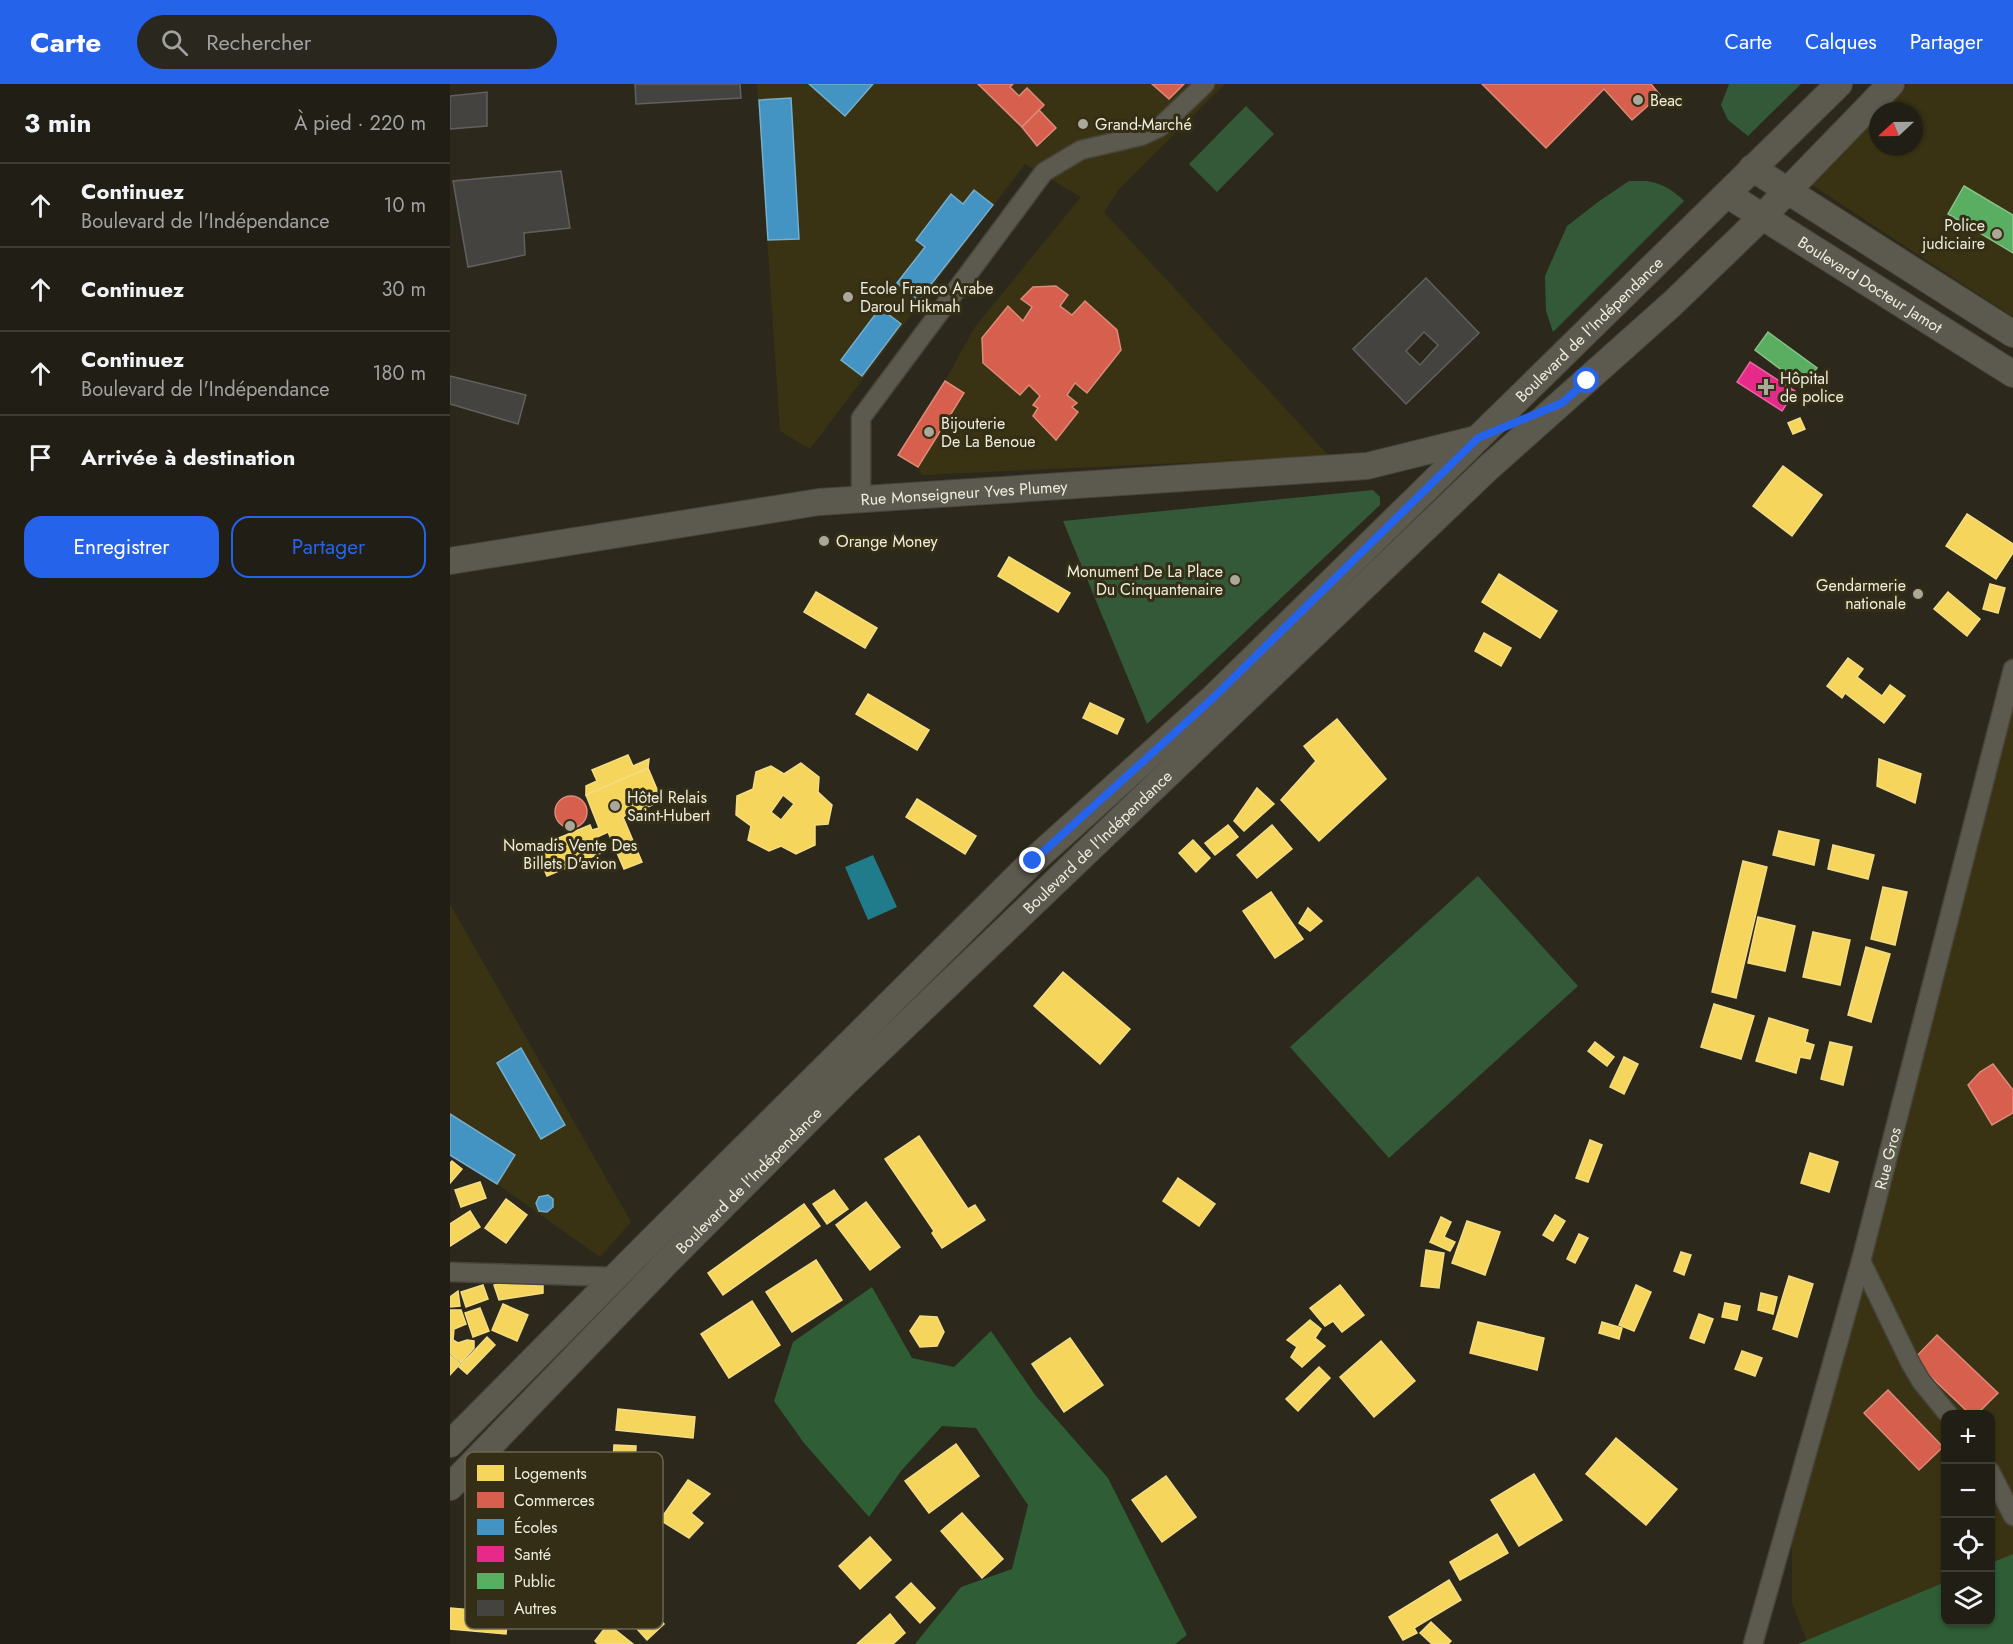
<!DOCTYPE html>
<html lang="fr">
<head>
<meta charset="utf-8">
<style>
  body { margin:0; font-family:Jost,sans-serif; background:#29271e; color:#f1f3f6 }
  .controls { position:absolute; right:18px; bottom:18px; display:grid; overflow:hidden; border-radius:12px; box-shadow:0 2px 4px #0004 }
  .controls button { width:54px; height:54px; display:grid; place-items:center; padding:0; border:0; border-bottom:2px solid #3e3d34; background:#211f15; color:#f1f3f6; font:30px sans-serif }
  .compass { position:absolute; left:1419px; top:18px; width:54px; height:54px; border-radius:50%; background:#211f15; box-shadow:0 2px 4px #0004; rotate:248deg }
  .stop { position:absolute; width:18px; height:18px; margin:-14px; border:4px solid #2563eb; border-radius:50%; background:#fff }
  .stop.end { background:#2563eb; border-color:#fff; box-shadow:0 2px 6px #0008 }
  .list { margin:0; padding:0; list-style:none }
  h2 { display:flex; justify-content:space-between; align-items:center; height:78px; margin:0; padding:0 24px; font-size:26px }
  h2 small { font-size:20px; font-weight:400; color:#a2a2a0 }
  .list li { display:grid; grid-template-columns:39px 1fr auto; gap:18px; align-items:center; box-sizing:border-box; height:84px; padding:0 24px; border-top:2px solid #3e3d34 }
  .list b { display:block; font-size:22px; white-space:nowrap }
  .list p { margin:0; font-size:20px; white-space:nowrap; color:#a2a2a0 }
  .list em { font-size:20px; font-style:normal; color:#a2a2a0 }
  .actions { display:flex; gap:12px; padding:18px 24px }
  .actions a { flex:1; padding:14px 0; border:2px solid #2563eb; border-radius:18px; text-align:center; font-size:21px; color:#2563eb }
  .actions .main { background:#2563eb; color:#fff }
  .icon { flex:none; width:33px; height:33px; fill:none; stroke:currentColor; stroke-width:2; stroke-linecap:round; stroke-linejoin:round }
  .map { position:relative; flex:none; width:1563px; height:1560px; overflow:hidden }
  header { display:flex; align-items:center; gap:36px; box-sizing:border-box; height:84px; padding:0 30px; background:#2563eb; color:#fff }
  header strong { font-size:28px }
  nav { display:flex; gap:33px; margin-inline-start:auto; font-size:21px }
  .search { width:420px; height:54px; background:#29271e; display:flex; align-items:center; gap:15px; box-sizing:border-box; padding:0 21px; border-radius:33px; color:#a2a2a0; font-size:22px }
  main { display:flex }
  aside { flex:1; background:#211f15 }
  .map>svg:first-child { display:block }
  .built { fill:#393314; fill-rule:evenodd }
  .green { fill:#345939 }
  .forest { fill:#2e5d36 }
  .water { fill:#207b8b }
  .homes { fill:#f6d55c; stroke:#f4dc83; stroke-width:1.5; fill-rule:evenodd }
  .shops { fill:#d6604d; stroke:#de8a78; stroke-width:1.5 }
  .schools { fill:#4393c3; stroke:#77aecb; stroke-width:1.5 }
  .health { fill:#e7298a; stroke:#e964a3; stroke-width:1.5 }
  .public { fill:#5aae61; stroke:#87c186; stroke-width:1.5 }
  .building { fill:#454340; stroke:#625f5f; stroke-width:1.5; fill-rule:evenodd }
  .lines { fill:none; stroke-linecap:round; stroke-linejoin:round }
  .street-casing { stroke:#48453b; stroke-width:21 }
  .secondary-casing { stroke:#48453b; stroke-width:28 }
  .street { stroke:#5c5a4e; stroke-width:18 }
  .secondary { stroke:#5c5a4e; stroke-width:26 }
  .route { stroke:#2563eb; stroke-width:8 }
  .poi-dot { fill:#aba899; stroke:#332e15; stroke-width:2 }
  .labels { text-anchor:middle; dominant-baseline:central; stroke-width:6; stroke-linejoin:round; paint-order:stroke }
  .poi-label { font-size:16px; fill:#efeddd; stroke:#332e15; text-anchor:start }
  .street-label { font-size:16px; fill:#efeddd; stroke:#332e15 }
  .key { fill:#332e15; stroke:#6b6751; stroke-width:1.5 }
  .key-label { font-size:16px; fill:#efeddd }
</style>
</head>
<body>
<header>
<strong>Carte</strong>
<div class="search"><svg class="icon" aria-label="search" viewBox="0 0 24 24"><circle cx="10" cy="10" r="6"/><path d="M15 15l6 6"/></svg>Rechercher</div>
<nav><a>Carte</a><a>Calques</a><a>Partager</a></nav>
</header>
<main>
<aside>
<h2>3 min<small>À pied · 220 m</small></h2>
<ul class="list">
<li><svg class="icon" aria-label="ahead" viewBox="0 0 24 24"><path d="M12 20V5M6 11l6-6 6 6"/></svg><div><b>Continuez</b><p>Boulevard de l'Indépendance</p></div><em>10 m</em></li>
<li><svg class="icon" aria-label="ahead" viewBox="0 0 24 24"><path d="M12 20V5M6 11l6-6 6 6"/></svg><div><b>Continuez</b></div><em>30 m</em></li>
<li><svg class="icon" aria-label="ahead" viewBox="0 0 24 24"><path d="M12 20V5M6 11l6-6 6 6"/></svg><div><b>Continuez</b><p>Boulevard de l'Indépendance</p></div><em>180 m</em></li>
<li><svg class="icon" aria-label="arrive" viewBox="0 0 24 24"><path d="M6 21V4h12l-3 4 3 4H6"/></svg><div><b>Arrivée à destination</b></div></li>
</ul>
<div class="actions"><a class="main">Enregistrer</a><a>Partager</a></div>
</aside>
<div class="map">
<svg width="1563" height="1560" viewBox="0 0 1563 1560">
  <rect width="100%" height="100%" fill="#2c291c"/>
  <g class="built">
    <polygon points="307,0 775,0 669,105 654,128 879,372 472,391 468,383 448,371 495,297 525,243 631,113 575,80 360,365 330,347"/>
    <polygon points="1458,0 1563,0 1563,233 1359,99 1428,30 1428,63 1464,63 1464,27 1431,27"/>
    <path d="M 1563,575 L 1563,1560 L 1358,1560 L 1342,1519 L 1342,1400 ZM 1496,1330 L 1540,1330 L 1540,1538 L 1496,1538 Z"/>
    <polygon points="0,820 181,1138 150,1173 47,1100 0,1071"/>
  </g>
  <g class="green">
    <polygon points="1279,0 1351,0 1298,52 1278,36 1271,21"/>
    <polygon points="796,22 824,50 767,108 739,80"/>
    <path d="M 1197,97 C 1213,100 1223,106 1234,117 L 1103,248 L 1096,227 L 1095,192 L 1117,142 L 1148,118 L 1179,97 Z"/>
    <polygon points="923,406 930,413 930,421 697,640 613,437"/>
    <polygon points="1028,792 1128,902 939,1074 840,963"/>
  </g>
  <g class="forest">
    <polygon points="422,1203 462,1274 504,1283 541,1247 586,1312 658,1394 737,1551 725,1560 465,1560 511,1503 562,1485 578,1421 526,1344 492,1342 451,1387 419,1433 354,1359 324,1317 343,1258"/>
    <polygon points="1563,1470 1563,1560 1348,1560 1495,1498 1496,1538 1540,1538 1541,1479"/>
  </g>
  <polygon class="water" points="423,771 447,823 418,836 395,783"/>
  <g class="homes">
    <polygon points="1350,334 1355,345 1343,350 1338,339"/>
    <polygon points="1333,382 1372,411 1342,452 1303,422"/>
    <polygon points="1517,430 1563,460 1563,469 1546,495 1496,462"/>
    <polygon points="559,473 620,509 608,528 548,492"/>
    <polygon points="1049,490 1107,527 1090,554 1032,518"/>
    <polygon points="1540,500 1555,504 1548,529 1533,525"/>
    <polygon points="366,508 427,544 415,564 354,528"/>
    <polygon points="1498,508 1530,535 1517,552 1484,525"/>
    <polygon points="1034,549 1061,564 1051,582 1025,567"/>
    <polygon points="1398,574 1413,585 1407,593 1432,612 1440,601 1455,612 1434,639 1395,609 1392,614 1377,602"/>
    <polygon points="418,610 479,646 467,666 406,630"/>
    <polygon points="640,619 674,635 667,650 633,634"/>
    <polygon points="887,635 936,695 869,757 831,716 866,677 854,662"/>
    <polygon points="178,671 183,682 199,675 198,684 136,711 136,702 147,697 142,686"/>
    <polygon points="1429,675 1471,690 1465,719 1427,702"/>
    <path d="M 351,679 L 369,693 L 368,708 L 382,721 L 378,740 L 365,741 L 365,761 L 346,770 L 331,762 L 319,767 L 298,756 L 301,742 L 286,731 L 287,712 L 303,705 L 306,688 L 321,682 L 334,690 ZM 333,711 L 344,720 L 331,736 L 321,728 Z"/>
    <polygon points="198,684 212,717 173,733 192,778 174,785 158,748 145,754 151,769 97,792 85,764 140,741 142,746 149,744 136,711"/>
    <polygon points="807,704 824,720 794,747 784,737"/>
    <polygon points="467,715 526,752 515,770 456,733"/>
    <polygon points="778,741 788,753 765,771 755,759"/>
    <polygon points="822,741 842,765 807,794 787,771"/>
    <polygon points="1329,747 1369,756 1364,781 1323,771"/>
    <polygon points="743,756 760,774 746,788 729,769"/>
    <polygon points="1383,761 1424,771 1418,795 1378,785"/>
    <polygon points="1293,777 1317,783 1286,914 1262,908"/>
    <polygon points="1433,803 1457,808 1445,861 1421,855"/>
    <polygon points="821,808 853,855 825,874 793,827"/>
    <polygon points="858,824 872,837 860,847 849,839"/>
    <polygon points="1308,833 1345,842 1335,887 1298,879"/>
    <polygon points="1363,848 1400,856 1390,901 1353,893"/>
    <polygon points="1416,863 1440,870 1421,938 1398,931"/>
    <polygon points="613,888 680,945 650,980 584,922"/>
    <polygon points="1264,920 1304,932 1291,975 1251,963"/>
    <polygon points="1319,934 1358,946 1355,958 1364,961 1360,975 1350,973 1346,989 1306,977"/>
    <polygon points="1145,958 1164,973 1157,982 1138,967"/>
    <polygon points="1380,958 1402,963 1393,1001 1371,995"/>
    <polygon points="1174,973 1188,980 1174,1010 1160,1003"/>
    <polygon points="469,1052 518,1125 525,1121 535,1136 492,1164 482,1149 484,1147 435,1075"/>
    <polygon points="1140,1056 1152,1061 1138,1098 1126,1094"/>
    <polygon points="1360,1069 1388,1078 1379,1108 1351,1099"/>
    <polygon points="2,1077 12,1085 0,1099 0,1079"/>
    <polygon points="728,1094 765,1120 749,1142 713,1117"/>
    <polygon points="30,1098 36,1114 11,1123 5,1106"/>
    <polygon points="384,1106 398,1125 377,1140 363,1120"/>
    <polygon points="56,1115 77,1131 56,1159 35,1144"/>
    <polygon points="416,1118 450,1163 420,1186 386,1141"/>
    <polygon points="354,1120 370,1142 273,1211 258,1189"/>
    <polygon points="20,1127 30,1143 0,1162 0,1140"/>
    <polygon points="1105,1131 1115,1137 1103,1157 1093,1151"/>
    <polygon points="991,1133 1001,1138 994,1153 1005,1158 1000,1167 980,1158"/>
    <polygon points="1017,1137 1050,1148 1035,1191 1002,1179"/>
    <polygon points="1129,1150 1138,1154 1125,1179 1117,1175"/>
    <polygon points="976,1166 994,1169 989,1204 971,1202"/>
    <polygon points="1231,1168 1241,1171 1234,1191 1224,1187"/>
    <polygon points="366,1176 392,1216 342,1248 316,1208"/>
    <polygon points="93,1191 93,1209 49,1216 44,1201"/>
    <polygon points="1339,1192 1363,1200 1347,1253 1323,1245"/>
    <polygon points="33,1201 38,1215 16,1223 11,1208"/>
    <polygon points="890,1201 914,1231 892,1248 883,1237 875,1242 860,1224"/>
    <polygon points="1186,1201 1201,1208 1184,1247 1169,1241"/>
    <polygon points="8,1207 10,1222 0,1223 0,1213"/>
    <polygon points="1311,1209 1327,1213 1323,1230 1308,1226"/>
    <polygon points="302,1217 330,1261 279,1294 251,1250"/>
    <polygon points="1275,1219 1290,1222 1287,1236 1272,1233"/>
    <polygon points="53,1220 78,1231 67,1257 42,1246"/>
    <polygon points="30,1224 39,1247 23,1253 15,1229"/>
    <polygon points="0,1226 11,1226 16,1240 4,1245 3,1256 8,1259 17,1256 24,1257 24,1264 11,1279 0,1269"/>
    <polygon points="1249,1230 1263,1235 1254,1259 1240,1254"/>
    <polygon points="470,1232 487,1233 494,1248 487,1262 470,1263 460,1247"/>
    <polygon points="860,1236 871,1245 865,1254 875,1262 852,1283 841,1273 847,1263 837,1256"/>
    <polygon points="1028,1238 1094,1254 1087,1286 1020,1269"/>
    <polygon points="1152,1238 1172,1244 1169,1255 1149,1249"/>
    <polygon points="37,1253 45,1261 17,1290 9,1283"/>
    <polygon points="620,1254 653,1301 614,1328 582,1280"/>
    <polygon points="931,1257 965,1297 924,1333 890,1293"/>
    <polygon points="1292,1267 1312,1274 1305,1292 1285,1285"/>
    <polygon points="0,1271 10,1280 0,1291"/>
    <polygon points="869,1283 880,1294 848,1327 836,1315"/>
    <polygon points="168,1325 245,1333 243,1354 166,1346"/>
    <polygon points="1166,1354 1227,1405 1196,1441 1136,1390"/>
    <polygon points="506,1360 529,1392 479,1429 455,1397"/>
    <polygon points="164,1361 186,1362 185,1382 163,1381"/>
    <polygon points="1084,1390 1112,1436 1069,1462 1041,1416"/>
    <polygon points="716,1392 746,1433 712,1458 682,1416"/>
    <polygon points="238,1396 260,1410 241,1429 253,1439 239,1454 210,1436"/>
    <polygon points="512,1429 553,1475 532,1494 491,1447"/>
    <polygon points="1047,1450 1058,1469 1010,1496 1000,1478"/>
    <polygon points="420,1453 441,1476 410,1505 389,1482"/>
    <polygon points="999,1496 1011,1516 964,1544 967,1549 953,1556 939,1533"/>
    <polygon points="461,1499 485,1524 470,1539 446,1513"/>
    <polygon points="187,1511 214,1540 197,1556 170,1526"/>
    <polygon points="0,1524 58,1529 56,1550 0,1545"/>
    <polygon points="440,1530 455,1549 443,1560 407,1560"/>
    <polygon points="981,1538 1001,1557 998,1560 982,1560 970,1549"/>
    <polygon points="158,1540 183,1560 148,1560 145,1557"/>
  </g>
  <g class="shops">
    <polygon points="528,0 563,0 560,3 569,12 577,4 594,21 572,43"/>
    <polygon points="702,0 734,0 719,15"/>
    <polygon points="1032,0 1201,0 1210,11 1182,36 1154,5 1096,64"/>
    <polygon points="589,26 606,44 587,62 572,43"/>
    <polygon points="606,202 618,211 610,222 622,231 635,217 667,246 671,266 637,309 625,299 617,311 627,319 622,323 628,328 606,356 583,332 588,324 583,321 590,312 579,301 570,311 533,279 532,254 558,222 573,237 582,223 571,215 583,203"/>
    <polygon points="495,297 514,309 468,383 448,371"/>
    <circle cx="121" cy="728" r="16"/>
    <polygon points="1543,980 1563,1006 1563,1029 1542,1041 1518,1001 1530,988"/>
    <polygon points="1487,1251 1548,1309 1527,1330 1520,1330 1463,1276"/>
    <polygon points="1438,1306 1493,1363 1469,1386 1414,1329"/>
  </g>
  <g class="schools">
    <polygon points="359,0 423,0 395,32"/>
    <polygon points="341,14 349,155 318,156 309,16"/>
    <polygon points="524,106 543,121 468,217 447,199 475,163 466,156 501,110 513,120"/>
    <polygon points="430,224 451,240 412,292 391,276"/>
    <polygon points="71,964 115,1041 91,1055 47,979"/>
    <polygon points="0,1030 65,1071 47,1100 0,1071"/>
    <polygon points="98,1111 103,1115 103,1123 97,1128 89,1127 86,1119 89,1113"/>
  </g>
  <polygon class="health" points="1300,278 1345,307 1332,327 1287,298"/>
  <g class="public">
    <polygon points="1514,102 1563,131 1563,169 1498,130"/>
    <polygon points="1318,248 1367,284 1353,302 1305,266"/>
  </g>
  <g class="building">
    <polygon points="185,0 290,0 291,14 186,20"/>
    <polygon points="37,8 37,42 0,45 0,12"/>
    <polygon points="111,87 120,144 74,149 75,171 18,183 3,97"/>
    <path d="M 976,194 L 1029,249 L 956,320 L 903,265 ZM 974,248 L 988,261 L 970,281 L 956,267 Z"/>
    <polygon points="0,292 76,311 68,340 0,320"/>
  </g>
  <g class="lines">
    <defs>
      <g id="street">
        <polyline points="411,416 411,334 594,88 631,66 691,52 710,43 755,0"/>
        <polyline points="1411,1177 1461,1280 1471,1297 1498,1330"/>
        <polyline points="0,1188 167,1193"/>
        <polyline points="1540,1387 1563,1432"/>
        <path id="s1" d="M 1303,1560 L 1411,1177 L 1563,585"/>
      </g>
      <g id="secondary">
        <polyline points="1302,84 1563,250"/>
        <path id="s2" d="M 1278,111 L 1563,290"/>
        <path id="s3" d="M 0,477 L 369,418 L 917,382 L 1026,355"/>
        <path id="s4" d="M 0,1360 L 198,1160 L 583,777 L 762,615 L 1389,0"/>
        <path id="s5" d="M 0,1403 L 217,1178 L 395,999 L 1037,385 L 1223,219 L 1313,132 L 1441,0"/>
      </g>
    </defs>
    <use href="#street" class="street-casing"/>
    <use href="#secondary" class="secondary-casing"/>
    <use href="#street" class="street"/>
    <use href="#secondary" class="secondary"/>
  </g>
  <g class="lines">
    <polyline class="route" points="583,777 762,615 1028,354 1112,319 1137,297"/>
  </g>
  <g class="poi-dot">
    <circle cx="1188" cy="16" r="6"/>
    <circle cx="633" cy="40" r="6"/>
    <circle cx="1547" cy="150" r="6"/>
    <circle cx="398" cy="213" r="6"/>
    <path d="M1313 294h6v6h6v6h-6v6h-6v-6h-6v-6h6z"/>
    <circle cx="479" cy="348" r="6"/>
    <circle cx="374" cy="457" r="6"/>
    <circle cx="785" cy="496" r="6"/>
    <circle cx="1468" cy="510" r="6"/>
    <circle cx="165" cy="722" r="6"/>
    <circle cx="120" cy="742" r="6"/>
  </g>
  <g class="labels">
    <g class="poi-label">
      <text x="1200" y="16">Beac</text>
      <text x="645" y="40">Grand-Marché</text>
      <text x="1535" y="141" text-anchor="end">Police<tspan x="1535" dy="18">judiciaire</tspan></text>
      <text x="410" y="204">Ecole Franco Arabe<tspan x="410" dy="18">Daroul Hikmah</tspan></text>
      <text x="1330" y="294">Hôpital<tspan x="1330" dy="18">de police</tspan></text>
      <text x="491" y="339">Bijouterie<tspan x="491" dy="18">De La Benoue</tspan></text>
      <text x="386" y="457">Orange Money</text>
      <text x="773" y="487" text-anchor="end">Monument De La Place<tspan x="773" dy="18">Du Cinquantenaire</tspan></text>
      <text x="1456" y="501" text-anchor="end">Gendarmerie<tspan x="1456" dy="18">nationale</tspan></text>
      <text x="177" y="713">Hôtel Relais<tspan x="177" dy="18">Saint-Hubert</tspan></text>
      <text x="120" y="761" text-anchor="middle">Nomadis Vente Des<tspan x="120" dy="18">Billets D'avion</tspan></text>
    </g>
    <g class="street-label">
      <text stroke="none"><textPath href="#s2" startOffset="168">Boulevard Docteur Jamot</textPath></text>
      <text stroke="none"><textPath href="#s4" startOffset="1594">Boulevard de l'Indépendance</textPath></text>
      <text stroke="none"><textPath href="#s3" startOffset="519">Rue Monseigneur Yves Plumey</textPath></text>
      <text stroke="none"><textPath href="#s5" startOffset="914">Boulevard de l'Indépendance</textPath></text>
      <text stroke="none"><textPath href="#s1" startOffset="504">Rue Gros</textPath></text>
      <text stroke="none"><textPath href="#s5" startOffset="428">Boulevard de l'Indépendance</textPath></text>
    </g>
  </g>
  <rect x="15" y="1368" width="198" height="177" rx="9" class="key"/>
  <rect x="27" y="1381" width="27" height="16" fill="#f6d55c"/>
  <rect x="27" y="1408" width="27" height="16" fill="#d6604d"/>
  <rect x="27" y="1435" width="27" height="16" fill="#4393c3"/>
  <rect x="27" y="1462" width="27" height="16" fill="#e7298a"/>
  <rect x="27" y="1489" width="27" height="16" fill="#5aae61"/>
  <rect x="27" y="1516" width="27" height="16" fill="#454340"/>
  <g class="key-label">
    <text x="64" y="1395">Logements</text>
    <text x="64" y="1422">Commerces</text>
    <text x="64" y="1449">Écoles</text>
    <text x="64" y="1476">Santé</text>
    <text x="64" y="1503">Public</text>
    <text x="64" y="1530">Autres</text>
  </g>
</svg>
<div class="controls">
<button>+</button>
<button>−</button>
<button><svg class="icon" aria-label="locate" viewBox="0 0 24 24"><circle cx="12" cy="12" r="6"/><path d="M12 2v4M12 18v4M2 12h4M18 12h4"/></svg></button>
<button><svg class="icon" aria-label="layers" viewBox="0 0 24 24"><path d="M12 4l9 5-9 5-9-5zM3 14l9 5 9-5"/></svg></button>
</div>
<svg class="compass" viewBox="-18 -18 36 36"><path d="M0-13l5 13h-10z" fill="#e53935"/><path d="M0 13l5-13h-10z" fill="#a2a2a0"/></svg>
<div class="stop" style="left:1137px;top:297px"></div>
<div class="stop end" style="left:583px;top:777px"></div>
</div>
</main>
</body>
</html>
